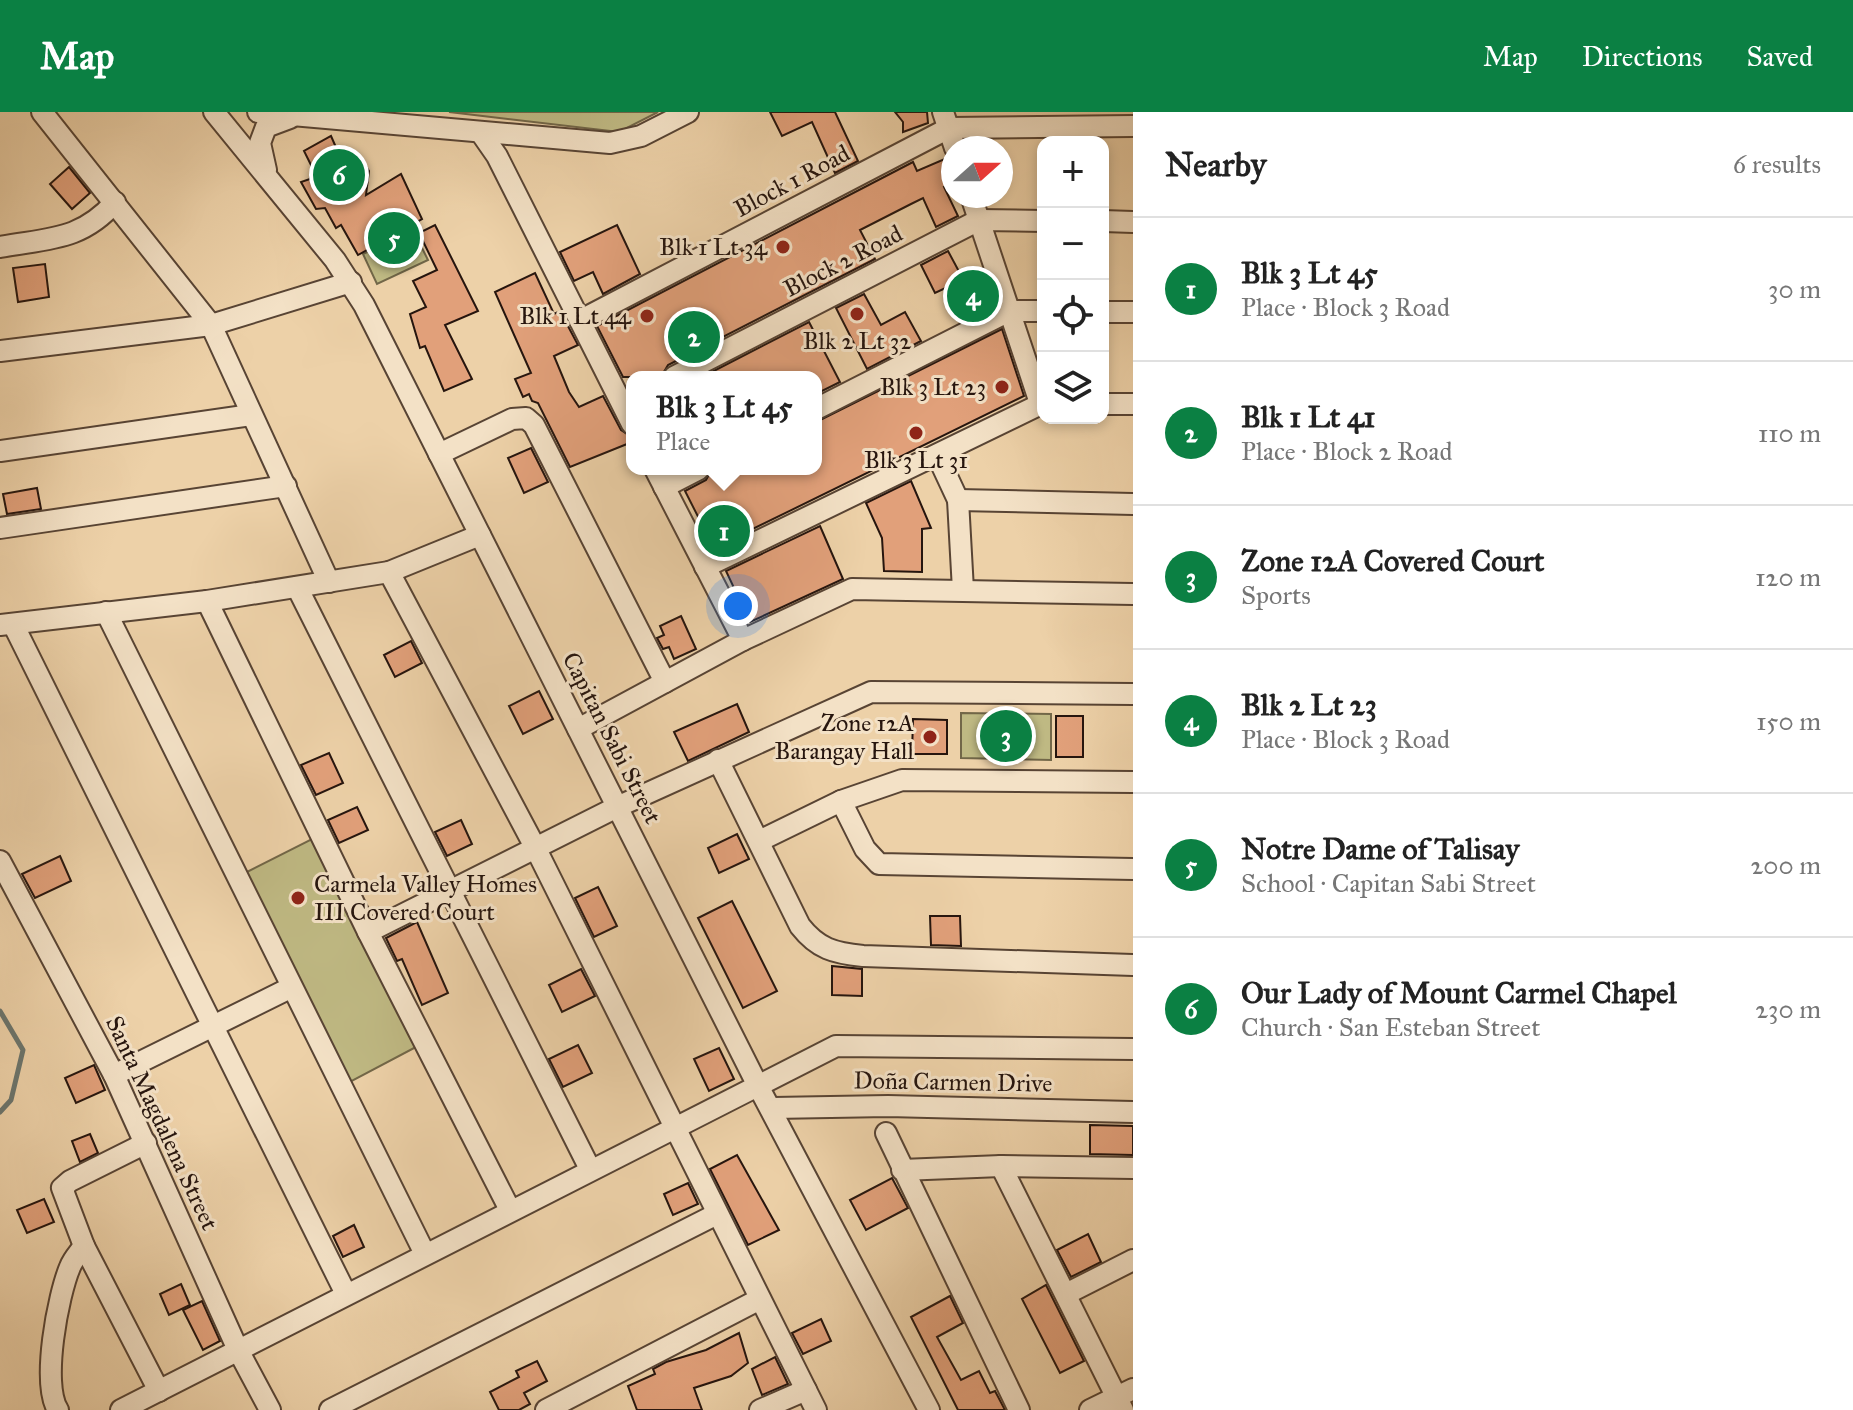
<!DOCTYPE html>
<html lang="en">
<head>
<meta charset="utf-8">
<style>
  body { margin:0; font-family:"IM FELL Great Primer",serif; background:#f6f6f6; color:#222 }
  .controls { position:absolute; right:24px; top:24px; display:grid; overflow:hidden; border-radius:16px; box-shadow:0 4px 12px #0003 }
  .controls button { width:72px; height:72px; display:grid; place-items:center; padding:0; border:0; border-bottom:2px solid #e0e0e0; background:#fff; color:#222; font:40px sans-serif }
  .compass { position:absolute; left:941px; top:24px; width:72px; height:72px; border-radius:50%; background:#fff; box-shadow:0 4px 12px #0003; rotate:69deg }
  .you { position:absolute; left:738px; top:494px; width:28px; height:28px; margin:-20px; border:6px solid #fff; border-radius:50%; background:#1a73e8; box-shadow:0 0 0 12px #1a73e833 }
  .badge { display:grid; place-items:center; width:52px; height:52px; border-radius:50%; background:#0b8043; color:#fff; font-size:26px; font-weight:700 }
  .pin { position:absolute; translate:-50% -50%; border:4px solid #fff; box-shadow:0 2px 8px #0006 }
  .popup { position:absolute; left:626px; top:259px; width:196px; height:104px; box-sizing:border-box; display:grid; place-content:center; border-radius:16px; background:#fff; filter:drop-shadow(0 2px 6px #0005); font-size:26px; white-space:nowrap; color:#767676 }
  .popup b { font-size:30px; color:#222 }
  .popup::after { content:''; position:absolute; left:50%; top:100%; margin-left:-16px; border:16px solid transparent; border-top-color:#fff }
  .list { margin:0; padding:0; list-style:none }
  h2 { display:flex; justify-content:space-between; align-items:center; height:104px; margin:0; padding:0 32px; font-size:34px }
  h2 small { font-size:26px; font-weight:400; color:#767676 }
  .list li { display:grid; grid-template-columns:52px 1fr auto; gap:24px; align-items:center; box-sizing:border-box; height:144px; padding:0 32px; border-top:2px solid #e0e0e0 }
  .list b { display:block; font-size:30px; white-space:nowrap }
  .list p { margin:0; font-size:26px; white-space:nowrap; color:#767676 }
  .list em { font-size:26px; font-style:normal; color:#767676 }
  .icon { flex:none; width:44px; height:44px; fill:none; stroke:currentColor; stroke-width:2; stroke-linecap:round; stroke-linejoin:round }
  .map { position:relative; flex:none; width:1133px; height:1298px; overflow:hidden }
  header { display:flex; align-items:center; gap:48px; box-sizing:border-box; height:112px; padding:0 40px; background:#0b8043; color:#fff }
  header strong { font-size:38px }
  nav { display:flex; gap:44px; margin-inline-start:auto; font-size:28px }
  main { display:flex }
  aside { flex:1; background:#fff }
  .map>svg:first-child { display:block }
  .green { fill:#bfb983; stroke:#726748; stroke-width:2 }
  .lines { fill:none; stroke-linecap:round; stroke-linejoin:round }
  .stream { stroke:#6c766e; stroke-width:5 }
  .building { fill:#e1a07a; stroke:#26150e; stroke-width:2 }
  .minor-casing { stroke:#584434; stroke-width:24 }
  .minor { stroke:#f3e1c6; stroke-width:20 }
  .poi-dot { fill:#8f2418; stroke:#f3e1c6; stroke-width:3 }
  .labels { text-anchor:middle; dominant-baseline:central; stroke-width:6; stroke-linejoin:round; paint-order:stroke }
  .street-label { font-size:24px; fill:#26150e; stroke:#f3e1c6 }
  .poi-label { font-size:24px; fill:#26150e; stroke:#f3e1c6; text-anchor:end }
</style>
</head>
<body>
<header>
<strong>Map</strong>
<nav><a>Map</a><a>Directions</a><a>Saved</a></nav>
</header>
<main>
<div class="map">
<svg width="1133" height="1298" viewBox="0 0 1133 1298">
  <rect width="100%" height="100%" fill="#edd1a8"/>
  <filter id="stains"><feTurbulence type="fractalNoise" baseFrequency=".0025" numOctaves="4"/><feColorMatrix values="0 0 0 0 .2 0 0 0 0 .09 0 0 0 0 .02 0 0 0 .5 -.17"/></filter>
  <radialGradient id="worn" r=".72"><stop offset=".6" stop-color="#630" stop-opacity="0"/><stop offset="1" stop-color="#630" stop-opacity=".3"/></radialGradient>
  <g class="green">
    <polygon points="449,0 658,0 619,20"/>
    <polygon points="413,118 428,148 377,172 363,142"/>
    <polygon points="961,601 1051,602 1051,648 961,646"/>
    <polygon points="312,727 416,935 348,971 243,762"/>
  </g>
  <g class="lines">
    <polyline class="stream" points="0,899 23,938 11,988 0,1000"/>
  </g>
  <g class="building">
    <polygon points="770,0 835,0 858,49 835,61 812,10 782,24"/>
    <polygon points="895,0 927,0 928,11 903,20 903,10"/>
    <polygon points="331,24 338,40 358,42 369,59 366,83 401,62 422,107 358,143 341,113 336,116 325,96 316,97 301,70 310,67 312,55 304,39"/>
    <polygon points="947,46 953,56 953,70 944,75 958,104 936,115 923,86 911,92 860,118 875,147 668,253 661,265 623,265 597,214 913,50 917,59"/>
    <polygon points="69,55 90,81 72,97 50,72"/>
    <polygon points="435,113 478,199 445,213 472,267 444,279 425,234 420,236 410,202 426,195 413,169 437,158 419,121"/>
    <polygon points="617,113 640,162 603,182 593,160 574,169 560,140"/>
    <polygon points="948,139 963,167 979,159 993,192 962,208 952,173 935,181 921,153"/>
    <polygon points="45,152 49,185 18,190 13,156"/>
    <polygon points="535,161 554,202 560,199 578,233 554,244 569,280 579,295 603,284 621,318 632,325 632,330 570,355 538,291 532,289 529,282 523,285 515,267 531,261 495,180"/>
    <polygon points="864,182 881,213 905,200 921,229 867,257 836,196"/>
    <polygon points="809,210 840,270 816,282 816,265 702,265"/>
    <polygon points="1002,217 1024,284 714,436 685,379 706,368 712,357 816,357 816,310"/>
    <polygon points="531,336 548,370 524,381 508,346"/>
    <polygon points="911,369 931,416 922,417 922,460 884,459 882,426 866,391"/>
    <polygon points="37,376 41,397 7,402 3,382"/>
    <polygon points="820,414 843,467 750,510 726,459"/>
    <polygon points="681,504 696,537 674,547 669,535 663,537 657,526 664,523 660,514"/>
    <polygon points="411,529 422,551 395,565 384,543"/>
    <polygon points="539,579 553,607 523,622 509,594"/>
    <polygon points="737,592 749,620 688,649 674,620"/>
    <rect x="1056" y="604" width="27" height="41"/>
    <polygon points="913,607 947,608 947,642 912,642"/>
    <polygon points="329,641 343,671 316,683 301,653"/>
    <polygon points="357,695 368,718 339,731 328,708"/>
    <polygon points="461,708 472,732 447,744 435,720"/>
    <polygon points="737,722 749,747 719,761 708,736"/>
    <polygon points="60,744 71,769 35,786 22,762"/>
    <polygon points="598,775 617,814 594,825 575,786"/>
    <polygon points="732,789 777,879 743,896 698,806"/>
    <polygon points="930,804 960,804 961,834 931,833"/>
    <polygon points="417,810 448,881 422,893 402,847 397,849 386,826"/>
    <polygon points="832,854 862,857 862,884 832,883"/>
    <polygon points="581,857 595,884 562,900 549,873"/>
    <polygon points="578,933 592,961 563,975 549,947"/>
    <polygon points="719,936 734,967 709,979 694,947"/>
    <polygon points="94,953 105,978 76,991 65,966"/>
    <polygon points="1090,1013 1133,1014 1133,1043 1090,1042"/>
    <polygon points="90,1022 98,1041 80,1050 72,1029"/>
    <polygon points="737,1043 779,1118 748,1133 710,1057"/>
    <polygon points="892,1066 908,1096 866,1118 850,1088"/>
    <polygon points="688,1071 698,1092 673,1103 664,1082"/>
    <polygon points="44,1087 54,1110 27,1121 17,1098"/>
    <polygon points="354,1113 364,1135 343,1145 333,1124"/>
    <polygon points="1088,1122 1101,1150 1071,1165 1057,1138"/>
    <polygon points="181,1172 190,1193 169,1203 160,1182"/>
    <polygon points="1046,1173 1084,1249 1060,1261 1022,1187"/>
    <polygon points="950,1184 963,1211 937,1225 961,1268 979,1259 990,1281 995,1279 1005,1298 958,1298 911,1205"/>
    <polygon points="202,1189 220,1229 203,1238 183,1198"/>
    <polygon points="821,1207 831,1229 803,1242 792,1221"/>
    <polygon points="739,1221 748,1251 731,1264 694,1276 702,1298 637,1298 628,1274 655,1262 653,1257 666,1250 706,1238"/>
    <polygon points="775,1245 788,1272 762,1283 752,1257"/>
    <polygon points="537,1249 547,1269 524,1281 530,1292 519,1298 499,1298 490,1280 519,1265 516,1259"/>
  </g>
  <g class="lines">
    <defs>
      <g id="minor">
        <polyline points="42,0 211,213 329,470"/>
        <polyline points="214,0 335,148 364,193 757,972 929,1298"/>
        <polyline points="258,0 610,31 641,24 688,0"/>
        <polyline points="943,0 955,36"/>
        <polyline points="481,21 497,44 632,312"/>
        <polyline points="266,58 260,31 266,15 290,6"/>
        <polyline points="971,84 1040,291"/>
        <polyline points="1103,109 1133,110"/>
        <path d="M 0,135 C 48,126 81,129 115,90"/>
        <polyline points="1103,200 1133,200"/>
        <polyline points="581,208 949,16 1133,14"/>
        <polyline points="0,239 211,213 351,170"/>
        <polyline points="674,265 979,108 1043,109"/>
        <polyline points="1103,292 1133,292"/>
        <polyline points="816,297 1009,199 1043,199"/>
        <polyline points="0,339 251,303"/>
        <polyline points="439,342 512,307 526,306 534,313 665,570"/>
        <polyline points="937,343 958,388 963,478"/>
        <polyline points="655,357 743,528"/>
        <polyline points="664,375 699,357"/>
        <polyline points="958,388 1133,392"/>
        <polyline points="0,416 286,374"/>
        <polyline points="705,455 1043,291"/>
        <polyline points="389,460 535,735 816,1298"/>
        <polyline points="297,475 590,1057"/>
        <polyline points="207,489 368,820 510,1098"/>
        <polyline points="106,500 425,1142"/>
        <polyline points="13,512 346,1182"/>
        <polyline points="0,513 207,489 389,460 480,423"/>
        <polyline points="578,617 743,528 852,477 1133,482"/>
        <path d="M 718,648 L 800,814 C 818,837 834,841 863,844 L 1133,853"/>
        <polyline points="841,689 865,737 879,752 1133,757"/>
        <polyline points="759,729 841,689 902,668 1133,670"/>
        <polyline points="0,749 114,963 238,1238 270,1298"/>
        <polyline points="368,820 617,695 871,580 1133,582"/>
        <polyline points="114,963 290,876"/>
        <polyline points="773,996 888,994 1133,1000"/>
        <polyline points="886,1021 1019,1298"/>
        <polyline points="146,1031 70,1069 62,1076 84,1134 159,1279"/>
        <polyline points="1001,1054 1123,1298"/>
        <polyline points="902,1058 1001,1054 1133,1056"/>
        <polyline points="1066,1182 1133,1148"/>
        <path d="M 58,1298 C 41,1272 58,1183 70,1155 C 73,1147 79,1141 84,1134"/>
        <polyline points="121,1298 836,934 1133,937"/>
        <polyline points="330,1298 717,1102"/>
        <polyline points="546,1298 760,1187"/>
        <polyline points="760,1298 806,1278"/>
        <polyline points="1090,1298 1133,1277"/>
      </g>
    </defs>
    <use href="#minor" class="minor-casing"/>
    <use href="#minor" class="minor"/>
  </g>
  <g class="poi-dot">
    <circle cx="783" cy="135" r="8"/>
    <circle cx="857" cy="202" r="8"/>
    <circle cx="647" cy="204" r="8"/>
    <circle cx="1002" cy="275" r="8"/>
    <circle cx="916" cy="321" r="8"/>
    <circle cx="930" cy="625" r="8"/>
    <circle cx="298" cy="786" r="8"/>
  </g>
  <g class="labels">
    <g class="street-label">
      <text transform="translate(792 69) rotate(-28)">Block 1 Road</text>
      <text transform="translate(843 149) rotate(-27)">Block 2 Road</text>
      <text transform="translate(612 626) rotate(63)">Capitan Sabi Street</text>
      <text transform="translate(953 970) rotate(1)">Doña Carmen Drive</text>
      <text transform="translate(162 1011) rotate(65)">Santa Magdalena Street</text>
    </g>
    <g class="poi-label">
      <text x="767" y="135">Blk 1 Lt 34</text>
      <text x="631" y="204">Blk 1 Lt 44</text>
      <text x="857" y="229" text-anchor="middle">Blk 2 Lt 32</text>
      <text x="986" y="275">Blk 3 Lt 23</text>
      <text x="916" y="348" text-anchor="middle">Blk 3 Lt 31</text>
      <text x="914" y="611">Zone 12A<tspan x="914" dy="28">Barangay Hall</tspan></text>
      <text x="314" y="772" text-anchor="start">Carmela Valley Homes<tspan x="314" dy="28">III Covered Court</tspan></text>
    </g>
  </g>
  <rect width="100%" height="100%" filter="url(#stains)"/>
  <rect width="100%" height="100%" fill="url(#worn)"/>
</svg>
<div class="controls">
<button>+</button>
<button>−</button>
<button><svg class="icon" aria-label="locate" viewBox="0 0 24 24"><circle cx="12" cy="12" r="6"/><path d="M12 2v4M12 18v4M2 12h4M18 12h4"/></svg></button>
<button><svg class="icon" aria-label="layers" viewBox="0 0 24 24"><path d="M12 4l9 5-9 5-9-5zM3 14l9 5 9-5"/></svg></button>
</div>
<svg class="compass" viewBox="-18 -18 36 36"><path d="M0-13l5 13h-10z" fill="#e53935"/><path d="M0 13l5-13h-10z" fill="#767676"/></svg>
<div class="you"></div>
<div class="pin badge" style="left:724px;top:419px">1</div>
<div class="popup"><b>Blk 3 Lt 45</b>Place</div>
<div class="pin badge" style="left:694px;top:225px">2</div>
<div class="pin badge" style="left:1006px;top:624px">3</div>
<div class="pin badge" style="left:973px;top:184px">4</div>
<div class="pin badge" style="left:394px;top:126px">5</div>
<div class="pin badge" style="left:339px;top:63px">6</div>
</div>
<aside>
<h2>Nearby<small>6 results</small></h2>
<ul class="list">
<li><span class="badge">1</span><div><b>Blk 3 Lt 45</b><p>Place · Block 3 Road</p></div><em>30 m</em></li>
<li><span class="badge">2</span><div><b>Blk 1 Lt 41</b><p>Place · Block 2 Road</p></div><em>110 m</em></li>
<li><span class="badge">3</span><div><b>Zone 12A Covered Court</b><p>Sports</p></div><em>120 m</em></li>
<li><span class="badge">4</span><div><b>Blk 2 Lt 23</b><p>Place · Block 3 Road</p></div><em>150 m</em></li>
<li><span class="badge">5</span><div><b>Notre Dame of Talisay</b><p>School · Capitan Sabi Street</p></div><em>200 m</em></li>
<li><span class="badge">6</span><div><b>Our Lady of Mount Carmel Chapel</b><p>Church · San Esteban Street</p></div><em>230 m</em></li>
</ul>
</aside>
</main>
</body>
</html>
